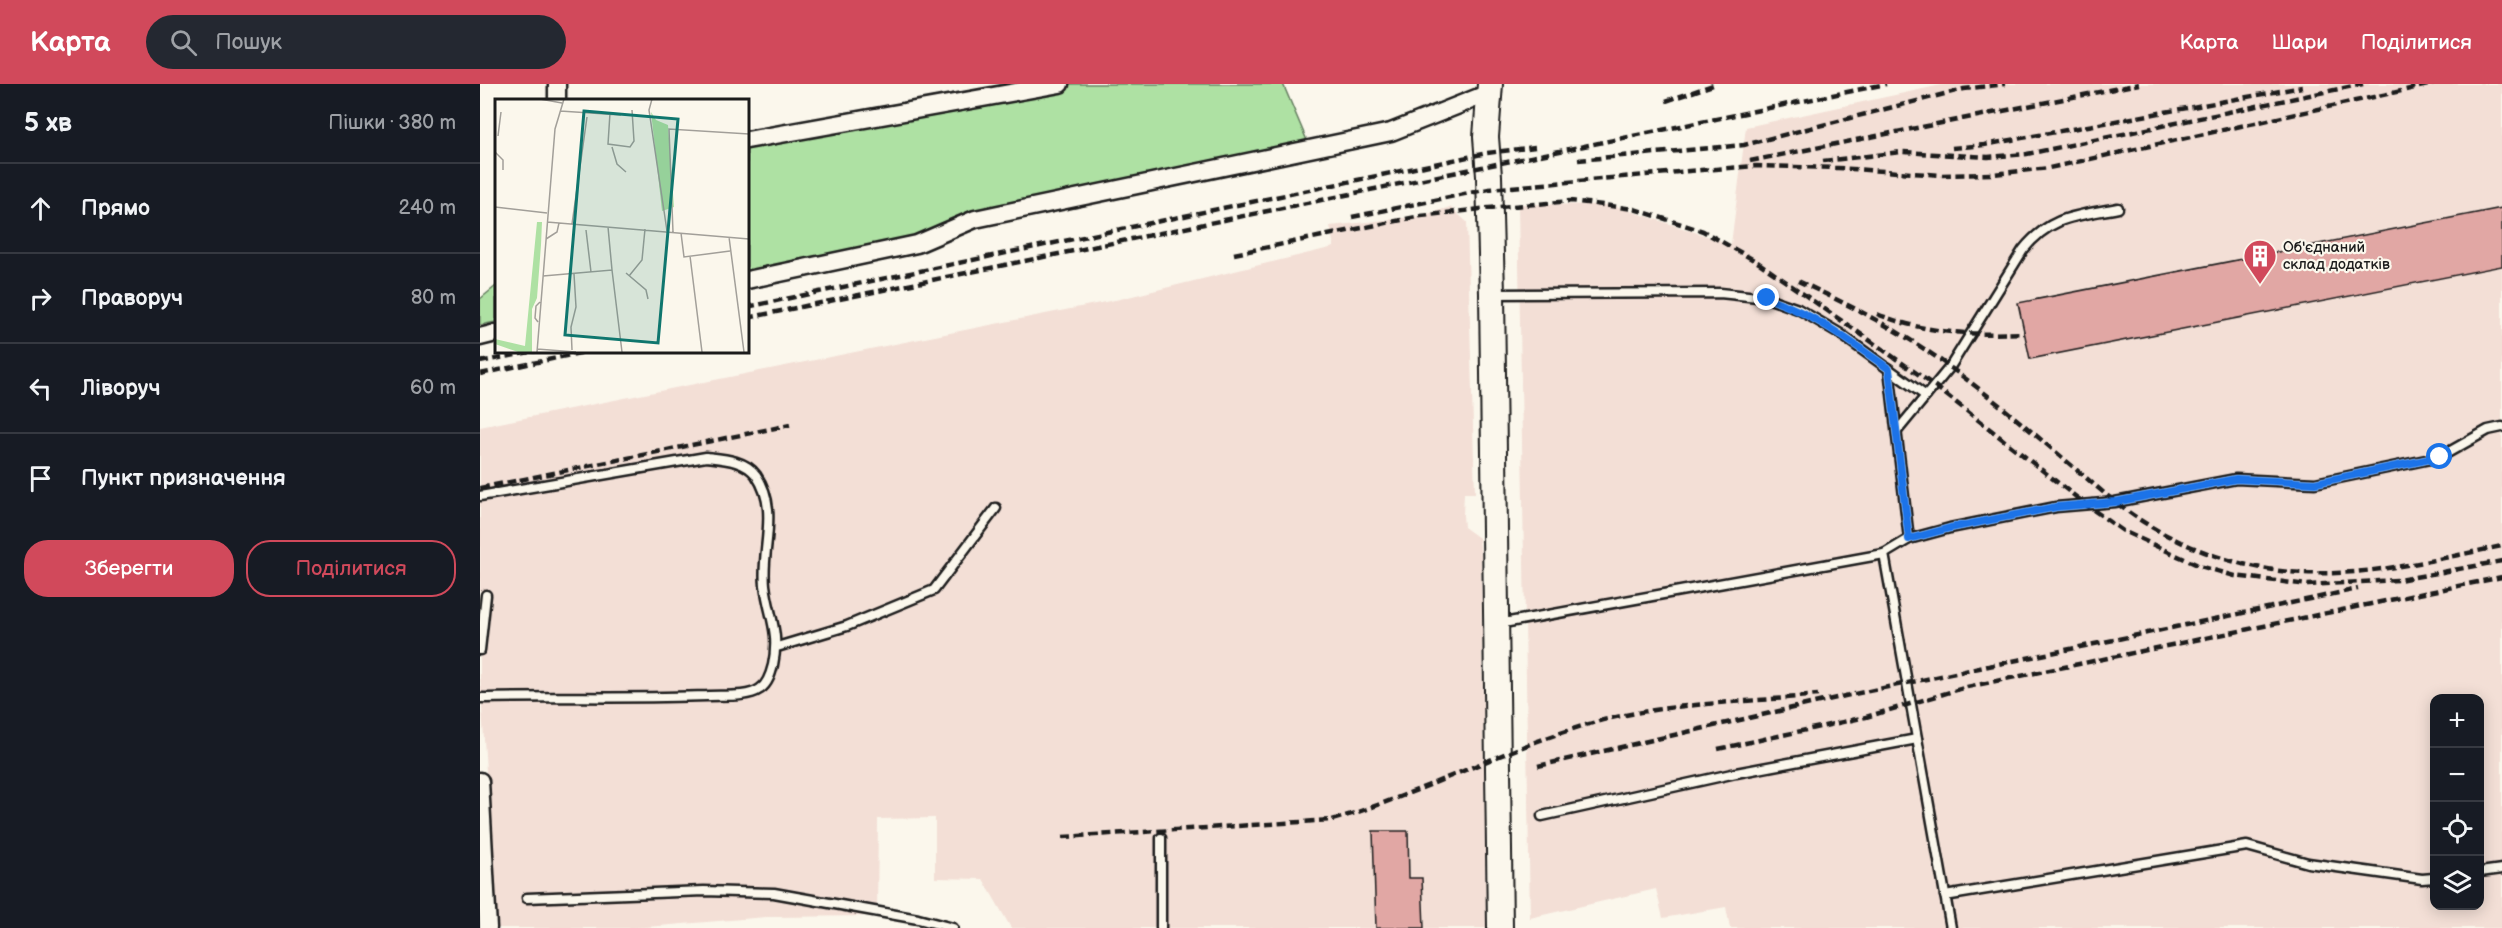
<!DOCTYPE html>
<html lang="uk">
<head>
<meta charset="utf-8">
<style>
  body { margin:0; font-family:"Balsamiq Sans",sans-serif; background:#242831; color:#f1f3f6 }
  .controls { position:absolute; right:18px; bottom:18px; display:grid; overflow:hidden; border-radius:12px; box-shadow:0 3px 15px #0003 }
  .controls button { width:54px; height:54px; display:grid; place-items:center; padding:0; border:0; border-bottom:2px solid #363941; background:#171b24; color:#f1f3f6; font:30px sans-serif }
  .stop { position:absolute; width:18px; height:18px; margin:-14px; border:4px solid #1a73e8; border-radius:50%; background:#fff }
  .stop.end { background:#1a73e8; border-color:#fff; box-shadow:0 2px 6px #0008 }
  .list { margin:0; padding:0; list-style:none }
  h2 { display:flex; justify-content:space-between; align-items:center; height:78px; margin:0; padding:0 24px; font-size:26px }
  h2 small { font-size:20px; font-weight:400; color:#9ea1a6 }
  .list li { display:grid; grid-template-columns:39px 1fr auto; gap:18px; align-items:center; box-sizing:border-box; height:90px; padding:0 24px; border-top:2px solid #363941 }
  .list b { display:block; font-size:22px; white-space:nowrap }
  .list em { font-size:20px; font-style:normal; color:#9ea1a6 }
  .actions { display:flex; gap:12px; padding:18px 24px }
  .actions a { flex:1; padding:14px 0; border:2px solid #d1495b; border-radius:24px; text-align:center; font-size:21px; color:#d1495b }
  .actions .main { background:#d1495b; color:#fff }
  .icon { flex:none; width:33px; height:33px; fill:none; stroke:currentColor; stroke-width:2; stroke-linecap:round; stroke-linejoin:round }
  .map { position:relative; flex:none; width:2022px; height:844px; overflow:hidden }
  header { display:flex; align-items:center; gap:36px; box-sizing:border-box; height:84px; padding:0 30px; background:#d1495b; color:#fff }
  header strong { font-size:28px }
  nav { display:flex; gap:33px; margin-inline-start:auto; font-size:21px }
  .search { width:420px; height:54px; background:#242831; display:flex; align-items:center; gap:15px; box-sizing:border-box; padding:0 21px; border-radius:33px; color:#9ea1a6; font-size:22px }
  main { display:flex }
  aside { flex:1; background:#171b24 }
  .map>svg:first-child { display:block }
  .built { fill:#f3dfd6; fill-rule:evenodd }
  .green { fill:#aee1a3; stroke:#657e60; stroke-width:1.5 }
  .building { fill:#e1a7a4; stroke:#1c1c1c; stroke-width:1.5 }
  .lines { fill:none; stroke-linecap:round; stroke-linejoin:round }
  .lane-casing { stroke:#1c1c1c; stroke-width:13 }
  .street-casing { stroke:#1c1c1c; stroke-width:21 }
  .secondary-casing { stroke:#1c1c1c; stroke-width:28 }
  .lane { stroke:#fbf7ec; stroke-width:8 }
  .street { stroke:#fbf7ec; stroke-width:16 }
  .secondary { stroke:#fbf7ec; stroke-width:24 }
  .rail { stroke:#1c1c1c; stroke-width:4.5; stroke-dasharray:9 4.5; stroke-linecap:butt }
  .route { stroke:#1a73e8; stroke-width:8 }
  .labels { text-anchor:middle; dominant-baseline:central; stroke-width:4.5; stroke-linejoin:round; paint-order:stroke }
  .poi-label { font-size:15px; fill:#1c1c1c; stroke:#fbf7ec; text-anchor:start }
  .inset-road { fill:none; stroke:#a29f99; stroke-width:1.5 }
  .view { fill:#0f766e; fill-opacity:0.15; stroke:#0f766e; stroke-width:3 }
  .inset-edge { fill:none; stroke:#1c1c1c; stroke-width:3 }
</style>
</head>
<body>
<header>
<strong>Карта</strong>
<div class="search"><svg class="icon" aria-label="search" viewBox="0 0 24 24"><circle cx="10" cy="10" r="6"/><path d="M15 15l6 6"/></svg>Пошук</div>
<nav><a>Карта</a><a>Шари</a><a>Поділитися</a></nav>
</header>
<main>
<aside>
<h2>5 хв<small>Пішки · 380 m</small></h2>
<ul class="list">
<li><svg class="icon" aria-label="ahead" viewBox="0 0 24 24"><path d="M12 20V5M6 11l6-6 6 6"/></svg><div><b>Прямо</b></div><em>240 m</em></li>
<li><svg class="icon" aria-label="right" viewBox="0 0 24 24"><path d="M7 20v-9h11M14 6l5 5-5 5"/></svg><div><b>Праворуч</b></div><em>80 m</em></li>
<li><svg class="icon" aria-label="left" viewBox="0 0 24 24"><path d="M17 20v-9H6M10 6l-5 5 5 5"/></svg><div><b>Ліворуч</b></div><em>60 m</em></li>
<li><svg class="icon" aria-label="arrive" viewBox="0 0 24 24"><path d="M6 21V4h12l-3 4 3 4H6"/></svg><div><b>Пункт призначення</b></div></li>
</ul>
<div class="actions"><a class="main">Зберегти</a><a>Поділитися</a></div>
</aside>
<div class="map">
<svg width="2022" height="844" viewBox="0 0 2022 844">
  <rect width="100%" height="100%" fill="#fbf7ec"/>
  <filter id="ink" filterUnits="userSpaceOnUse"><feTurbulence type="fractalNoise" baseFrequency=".0167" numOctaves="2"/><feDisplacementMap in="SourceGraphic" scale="12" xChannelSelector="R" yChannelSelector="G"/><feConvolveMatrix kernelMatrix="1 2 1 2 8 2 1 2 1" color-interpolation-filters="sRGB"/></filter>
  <g filter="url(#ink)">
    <g class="built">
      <path d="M 1466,0 L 2022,0 L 2022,844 L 1250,844 L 1246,823 L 1183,834 L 1176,805 L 1050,834 L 1038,120 L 1132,121 L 1251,160 L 1266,43 ZM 1954,614 L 2000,614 L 2000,822 L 1954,822 Z"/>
      <polygon points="970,123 987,138 995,409 984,409 983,431 984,443 999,454 1001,472 1006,844 531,844 503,795 455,794 455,734 398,735 397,832 286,833 155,844 16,844 0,592 0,343 640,215 854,163 850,142 941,132"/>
    </g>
    <g class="green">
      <polygon points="580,0 803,0 831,66 495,135 437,160 267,190 267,56"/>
      <polygon points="16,202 16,238 0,241 0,215"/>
    </g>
    <g class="building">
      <polygon points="2022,124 2022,182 1550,275 1538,219"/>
      <polygon points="893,747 928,747 929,794 942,794 944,844 896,844"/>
    </g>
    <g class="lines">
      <defs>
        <g id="lane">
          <polyline points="1013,210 1240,209 1287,214 1318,225 1359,249 1446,312"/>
          <polyline points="1409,285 1429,455"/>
          <path d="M 1417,347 L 1470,283 L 1543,166 C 1571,131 1597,132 1638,124"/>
          <path d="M 0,412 L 226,373 C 243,375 265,376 276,391 C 300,426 281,463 285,501 C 289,533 300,547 293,581 C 291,589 288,600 280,605 C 267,614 242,611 227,612 C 151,615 76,612 0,614"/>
          <polyline points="1018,540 1404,470"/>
          <polyline points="297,563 367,542 454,506 516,424"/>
          <polyline points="0,566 6,511"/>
          <polyline points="1062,732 1256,689 1437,655"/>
          <polyline points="681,754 681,844"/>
          <polyline points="2000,788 2022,785"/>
          <polyline points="1465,812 1767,762 1828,779 1942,795 1954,794"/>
          <polyline points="47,814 224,807 294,809 438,835 473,844"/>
          <polyline points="1471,844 1404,470 1429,455 1470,444 1576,423 1635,418 1756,395 1835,399 1960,373 2008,346 2022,343"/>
        </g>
        <g id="street">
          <polyline points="77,16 77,0"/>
          <polyline points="267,56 580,0"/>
          <polyline points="267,196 437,160 495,135 911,48 1009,9"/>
          <polyline points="0,253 16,249"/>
          <polyline points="0,697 8,844"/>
        </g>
        <polyline id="secondary" points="1010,0 1006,53 1009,92 1012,210 1020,844"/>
      </defs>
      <use href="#lane" class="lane-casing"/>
      <use href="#street" class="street-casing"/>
      <use href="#secondary" class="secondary-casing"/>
      <use href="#lane" class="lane"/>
      <use href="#street" class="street"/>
      <use href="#secondary" class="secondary"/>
      <g class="rail">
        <polyline points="1186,17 1236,0"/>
        <polyline points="1472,64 1504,61 1822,3"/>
        <polyline points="1098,76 1264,61 1484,5 1525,0"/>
        <polyline points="1270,77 1659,0"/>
        <polyline points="1343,77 1422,68 1508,73 1547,70 1883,0"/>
        <polyline points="872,133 1009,105 1221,86 1277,82 1358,84 1462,91 1513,90 1569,84 1953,0"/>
        <polyline points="754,170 941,132 1009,124 1091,117 1154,125 1223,147 1279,179 1455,302 1605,420 1643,447 1720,482 1755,492 1828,501 1919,496 2022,477"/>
        <path d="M 1318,197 C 1370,221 1425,249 1471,284 C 1513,314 1552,348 1591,381 C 1616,402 1641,425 1670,442 C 1716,469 1772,487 1825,489 C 1892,492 1957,475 2022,462"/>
        <polyline points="267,223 1007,69 1055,63"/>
        <path d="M 1397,230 C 1448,250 1490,251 1544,249"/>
        <polyline points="267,234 1406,0"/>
        <polyline points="0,278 55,267"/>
        <polyline points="0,290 110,267"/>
        <polyline points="0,404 310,341"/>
        <polyline points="1238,665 1386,633 1487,603 2022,493"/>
        <polyline points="1058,682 1365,612 1878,505"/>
        <path d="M 583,753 L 852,736 C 942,710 1026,663 1116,638 C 1188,618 1264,619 1338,611"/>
      </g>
    </g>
  </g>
  <g class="lines" filter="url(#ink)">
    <path class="route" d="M 1287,214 C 1336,231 1367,255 1409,285 L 1429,455 L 1470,444 L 1576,423 L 1635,418 L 1756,395 L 1835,399 L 1960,373"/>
  </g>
  <defs>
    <symbol id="building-pin" viewBox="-11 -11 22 30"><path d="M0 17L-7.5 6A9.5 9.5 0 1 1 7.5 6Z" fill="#d1495b" stroke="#fbf7ec"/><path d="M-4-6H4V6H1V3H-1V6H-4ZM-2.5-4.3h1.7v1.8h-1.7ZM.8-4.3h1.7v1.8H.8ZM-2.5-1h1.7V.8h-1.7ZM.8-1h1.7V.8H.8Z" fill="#fff"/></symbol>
  </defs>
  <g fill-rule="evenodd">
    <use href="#building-pin" x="1761" y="153" width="38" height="52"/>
  </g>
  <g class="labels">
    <g class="poi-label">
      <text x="1803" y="163">Об'єднаний<tspan x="1803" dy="17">склад додатків</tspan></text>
    </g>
  </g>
  <g transform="translate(15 15)">
    <rect width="254" height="254" fill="#fbf7ec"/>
    <path d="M 156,13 L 161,21 L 173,26 L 179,108 L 167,112 ZM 42,123 L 47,123 L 46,146 L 42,199 L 37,210 L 37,253 L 23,253 L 0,245 L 0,240 L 30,247 Z" fill="#aee1a3"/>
    <path class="inset-road" d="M 45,0 L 67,4M 157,0 L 154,11 L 172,132M 65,12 L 126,16M 115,14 L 113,45 L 135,48 L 139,42 L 137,11M 3,37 L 6,13M 117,48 L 122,65 L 131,73M 0,53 L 8,61 L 8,71M 0,108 L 52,114M 52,123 L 254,140M 77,125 L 92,18M 113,128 L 117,171M 91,131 L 96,173M 178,133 L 174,30 L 254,35M 186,134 L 189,158 L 235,152M 234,138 L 249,253M 51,140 L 62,133 L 64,124M 195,157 L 207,253M 131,174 L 151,191 L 153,200M 48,177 L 117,171 L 127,253M 134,177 L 147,161 L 150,130M 43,223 L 40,219 L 41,207 L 45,203M 42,250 L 81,253M 77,251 L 76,228 L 81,208 L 79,175M 42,253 L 60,30 L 69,0"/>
    <path class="view" d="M 89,12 L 183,20 L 163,244 L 70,236 Z"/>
    <rect width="254" height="254" class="inset-edge"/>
  </g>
</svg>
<div class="controls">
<button>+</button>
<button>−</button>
<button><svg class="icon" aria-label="locate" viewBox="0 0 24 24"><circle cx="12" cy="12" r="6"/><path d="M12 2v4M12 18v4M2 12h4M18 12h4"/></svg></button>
<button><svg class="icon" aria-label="layers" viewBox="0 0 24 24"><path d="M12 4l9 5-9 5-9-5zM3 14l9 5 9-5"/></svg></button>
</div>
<div class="stop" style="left:1960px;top:373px"></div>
<div class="stop end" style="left:1287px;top:214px"></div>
</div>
</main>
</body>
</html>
